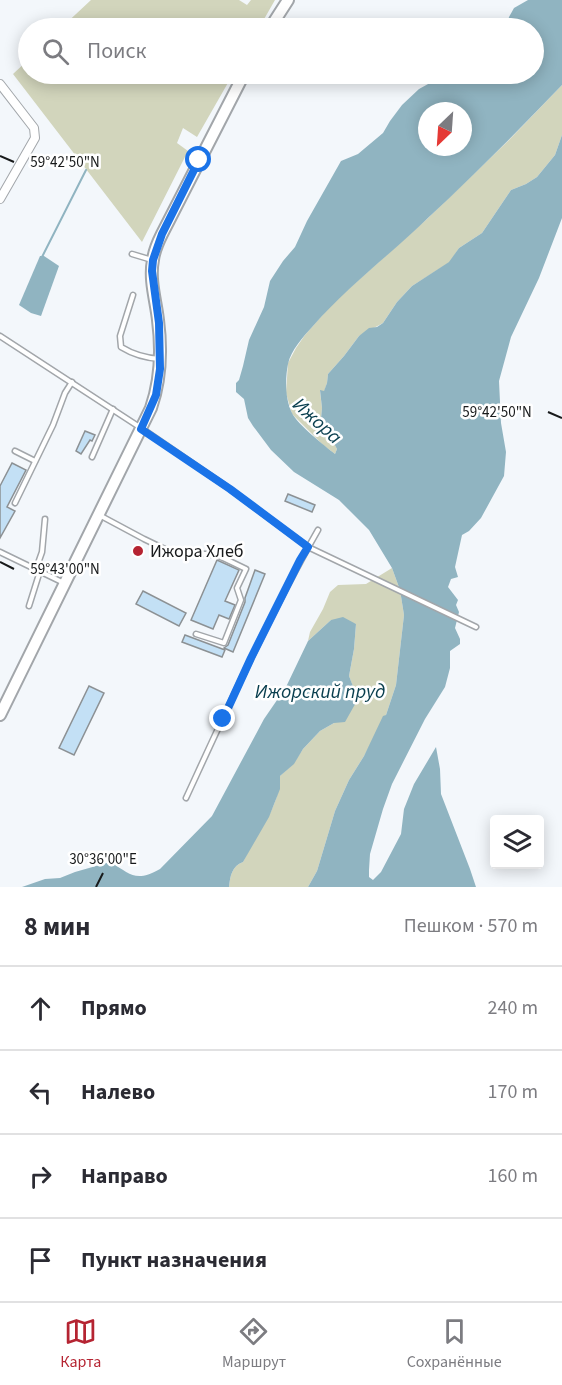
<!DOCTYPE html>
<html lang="ru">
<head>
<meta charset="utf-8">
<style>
  body { margin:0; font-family:"Source Sans 3",sans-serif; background:#f2f2f3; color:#2b2b33 }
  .controls { position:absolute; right:18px; bottom:18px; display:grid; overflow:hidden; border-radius:6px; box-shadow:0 3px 15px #0003 }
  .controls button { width:54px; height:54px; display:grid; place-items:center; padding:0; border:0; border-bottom:2px solid #e1e1e2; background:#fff; color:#2b2b33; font:30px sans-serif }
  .compass { position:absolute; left:418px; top:102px; width:54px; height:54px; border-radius:50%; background:#fff; box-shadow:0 3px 15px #0003; rotate:205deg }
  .stop { position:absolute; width:18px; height:18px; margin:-14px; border:4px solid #1a73e8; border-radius:50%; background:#fff }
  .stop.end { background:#1a73e8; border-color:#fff; box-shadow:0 2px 6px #0008 }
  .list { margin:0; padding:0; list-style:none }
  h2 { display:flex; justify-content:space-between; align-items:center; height:78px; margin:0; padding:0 24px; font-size:26px }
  h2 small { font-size:20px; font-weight:400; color:#7c7c81 }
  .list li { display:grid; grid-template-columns:39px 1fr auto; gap:18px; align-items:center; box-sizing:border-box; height:84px; padding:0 24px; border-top:2px solid #e1e1e2 }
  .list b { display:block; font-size:22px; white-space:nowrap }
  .list em { font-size:20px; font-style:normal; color:#7c7c81 }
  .icon { flex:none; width:33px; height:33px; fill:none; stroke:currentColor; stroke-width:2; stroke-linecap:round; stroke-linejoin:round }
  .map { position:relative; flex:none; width:562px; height:887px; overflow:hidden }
  .search { position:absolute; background:#fff; box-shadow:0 3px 15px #0003; left:18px; right:18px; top:18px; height:66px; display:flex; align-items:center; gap:15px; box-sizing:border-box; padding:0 21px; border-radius:33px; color:#7c7c81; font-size:22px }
  .sheet { height:414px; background:#fff }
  nav { display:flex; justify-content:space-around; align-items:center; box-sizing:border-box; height:84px; border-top:2px solid #e1e1e2; background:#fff; font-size:16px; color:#7c7c81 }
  nav a { display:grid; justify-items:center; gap:3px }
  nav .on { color:#b52432 }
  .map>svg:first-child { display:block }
  .green { fill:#d2d5bc }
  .water { fill:#90b4c1; fill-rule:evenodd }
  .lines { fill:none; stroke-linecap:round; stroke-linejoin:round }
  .stream { stroke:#90b4c1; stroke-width:2 }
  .building { fill:#c3e0f5; stroke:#8c9194; stroke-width:1.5 }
  .service-casing { stroke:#a2a6aa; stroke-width:7 }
  .minor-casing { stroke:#a2a6aa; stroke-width:10 }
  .secondary-casing { stroke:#a2a6aa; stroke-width:14 }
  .service { stroke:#fff; stroke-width:4 }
  .minor { stroke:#fff; stroke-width:8 }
  .secondary { stroke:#fff; stroke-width:10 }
  .route { stroke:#1a73e8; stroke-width:8 }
  .ticks { fill:none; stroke:#181a1b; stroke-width:2 }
  .poi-dot { fill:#b52432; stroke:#fff; stroke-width:2 }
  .labels { text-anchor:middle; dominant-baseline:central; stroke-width:5; stroke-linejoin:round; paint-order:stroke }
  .poi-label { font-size:18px; fill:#181a1b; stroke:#fff; text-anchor:start }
  .water-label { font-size:20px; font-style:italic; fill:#093e4e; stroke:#fff }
  .ticks-label { font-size:15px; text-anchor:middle; fill:#181a1b; stroke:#fff; stroke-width:5; stroke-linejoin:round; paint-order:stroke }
</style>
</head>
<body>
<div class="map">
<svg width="562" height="887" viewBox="0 0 562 887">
  <rect width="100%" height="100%" fill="#f3f7fb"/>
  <g class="green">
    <polygon points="91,0 239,0 247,5 251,0 275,0 259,28 61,28"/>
    <polygon points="28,60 28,74 233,74 197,137 183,128 177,143 188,151 142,242 13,74"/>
    <polygon points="562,85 562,135 555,155 537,177 526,184 511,190 482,233 459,248 450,262 412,286 397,302 383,323 359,336 344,356 328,374 327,383 324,392 320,391 322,408 321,419 337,449 335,454 322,444 292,414 286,393 288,363 296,348 305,335 333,303 427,219 508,141"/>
    <path d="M 392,568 L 400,590 L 404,615 L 396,685 L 386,715 L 364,756 L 349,780 L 335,811 L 317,871 L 308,887 L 229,887 C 230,876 232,866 243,862 C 256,832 279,811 280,776 L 293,764 L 303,749 L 320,731 L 334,723 L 358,700 L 349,676 L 354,649 L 356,624 L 331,620 L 308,641 L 310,632 L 323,609 L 330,592 L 338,585 L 366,584 Z"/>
  </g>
  <g class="water">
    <path d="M 528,0 L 562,0 L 562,85 C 519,130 475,174 429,217 C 391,254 348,286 313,326 C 303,337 291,350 288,364 C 285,379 285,399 292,413 C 297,424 325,446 335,454 L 337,449 L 321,419 L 322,408 L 320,390 L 324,391 L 327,383 L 328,374 L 344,356 L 359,336 L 369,328 L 377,327 L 383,323 L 397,302 L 412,286 L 449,262 L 459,248 L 482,233 L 511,190 L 526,184 L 537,177 L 555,155 L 562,135 L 562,218 L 539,278 L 511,337 L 499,381 L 501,423 L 506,452 L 504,476 L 481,518 L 469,531 L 462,535 L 455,567 L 458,577 L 451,579 L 448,587 L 458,600 L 456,605 L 459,612 L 455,628 L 460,639 L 460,644 L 450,651 L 450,668 L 445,687 L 425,719 L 392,784 L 383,809 L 370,854 L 369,870 L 369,877 L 373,880 L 381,872 L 401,834 L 404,809 L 414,784 L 436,747 L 440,769 L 441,794 L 470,869 L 476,887 L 308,887 L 317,871 L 335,811 L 349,780 L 364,756 L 383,716 L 386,715 L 396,685 L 404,615 L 400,590 L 392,568 L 369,530 L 339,500 L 294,472 L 271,450 L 253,426 L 248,418 L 244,399 L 236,392 L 236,383 L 239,380 L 243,366 L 249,340 L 264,307 L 270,281 L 283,261 L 295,247 L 307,221 L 341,161 L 358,154 L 383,133 L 390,121 L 402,105 L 419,89 L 439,78 L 461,74 L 534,74 L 534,28 L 506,28 L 509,17 L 514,8 ZM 427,111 L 463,111 L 463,147 L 427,147 Z"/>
    <polygon points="40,256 44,256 59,266 41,316 31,313 19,305"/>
    <path d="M 343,617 L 356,624 L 354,649 L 349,676 L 358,699 L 345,722 L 334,723 L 320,731 L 303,749 L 294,764 L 280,776 L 280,789 L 269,817 L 243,862 C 232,866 230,876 229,887 L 22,887 L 45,879 L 60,878 L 75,872 L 110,862 C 131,874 135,883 160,869 L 212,816 L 264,719 L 286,687 L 308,641 L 331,620 Z"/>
  </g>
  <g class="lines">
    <polyline class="stream" points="42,257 86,170"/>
  </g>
  <g class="building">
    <polygon points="85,431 95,435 92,441 90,440 81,454 76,451"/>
    <polygon points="12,463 26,470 7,507 15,511 0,538 0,486"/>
    <polygon points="288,494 315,505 312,512 285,501"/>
    <polygon points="217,560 239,570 225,601 235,605 229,619 219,615 213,629 191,620"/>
    <polygon points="255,570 265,574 233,652 224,648 228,645 245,602 245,598"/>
    <polygon points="143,591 186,613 179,626 136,604"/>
    <polygon points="185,635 225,650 222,657 182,642"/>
    <polygon points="89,686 104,693 74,755 59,748"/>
  </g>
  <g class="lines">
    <defs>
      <g id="service">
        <polyline points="132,254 152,260"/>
        <path d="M 133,295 L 120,336 L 121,347 C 134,355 145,358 160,359"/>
        <polyline points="0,336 141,428 230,489 308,547 476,627"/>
        <polyline points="15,451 35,461"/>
        <polyline points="92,457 113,409"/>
        <polyline points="15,503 53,425 65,393 72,382"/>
        <polyline points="101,516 144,539 173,553 207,554 219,556 246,569 237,588 241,600 224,643 196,634"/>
        <polyline points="0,552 64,583"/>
        <polyline points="36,569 42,552 45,519"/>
        <polyline points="29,606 40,571"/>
        <path d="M 186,798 C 228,707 269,616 318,530"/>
      </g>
      <polyline id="minor" points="0,84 34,128 35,138 0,199"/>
      <g id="secondary">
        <polyline points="270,28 288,0"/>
        <path d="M 0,715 L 151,408 C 161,379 162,351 158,320 C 156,301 149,280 153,260 C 154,251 158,242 162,234 L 244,74"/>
      </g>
    </defs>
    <use href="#service" class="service-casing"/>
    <use href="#minor" class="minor-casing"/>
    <use href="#secondary" class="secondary-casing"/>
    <use href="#service" class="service"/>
    <use href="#minor" class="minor"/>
    <use href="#secondary" class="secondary"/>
  </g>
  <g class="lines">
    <polyline class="route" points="199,160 162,234 153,260 152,271 159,323 160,369 156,395 141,429 230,489 308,547 300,560 251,658 223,719"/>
  </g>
  <path class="ticks" d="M 0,156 L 14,162M 548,412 L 562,418M 0,562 L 14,569M 96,887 L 103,873"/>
  <circle class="poi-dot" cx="138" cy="551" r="6"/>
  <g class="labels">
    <g class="poi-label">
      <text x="150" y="551">Ижора Хлеб</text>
    </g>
    <g class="water-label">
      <text transform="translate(317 421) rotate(42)">Ижора</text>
      <text x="320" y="692">Ижорский пруд</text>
    </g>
  </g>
  <g class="ticks-label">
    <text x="65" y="167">59°42'50"N</text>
    <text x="497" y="417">59°42'50"N</text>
    <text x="65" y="574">59°43'00"N</text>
    <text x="103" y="864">30°36'00"E</text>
  </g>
</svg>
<div class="controls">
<button><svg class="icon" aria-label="layers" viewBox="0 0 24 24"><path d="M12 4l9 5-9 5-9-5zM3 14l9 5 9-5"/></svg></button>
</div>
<svg class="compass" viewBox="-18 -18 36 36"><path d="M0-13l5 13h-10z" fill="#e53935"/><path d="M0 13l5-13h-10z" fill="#7c7c81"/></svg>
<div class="stop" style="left:199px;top:160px"></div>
<div class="stop end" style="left:223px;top:719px"></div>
<div class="search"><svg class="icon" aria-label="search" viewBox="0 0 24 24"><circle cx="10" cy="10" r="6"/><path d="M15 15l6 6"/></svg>Поиск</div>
</div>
<section class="sheet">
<h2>8 мин<small>Пешком · 570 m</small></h2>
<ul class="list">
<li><svg class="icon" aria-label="ahead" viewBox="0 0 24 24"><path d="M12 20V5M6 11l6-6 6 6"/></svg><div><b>Прямо</b></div><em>240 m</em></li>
<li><svg class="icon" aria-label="left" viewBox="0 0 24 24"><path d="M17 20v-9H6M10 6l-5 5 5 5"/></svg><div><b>Налево</b></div><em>170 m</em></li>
<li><svg class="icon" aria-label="right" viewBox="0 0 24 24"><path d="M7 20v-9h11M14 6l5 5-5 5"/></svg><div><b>Направо</b></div><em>160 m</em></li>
<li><svg class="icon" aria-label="arrive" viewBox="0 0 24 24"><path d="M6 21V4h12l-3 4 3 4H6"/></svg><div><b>Пункт назначения</b></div></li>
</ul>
</section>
<nav>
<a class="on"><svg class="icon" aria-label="map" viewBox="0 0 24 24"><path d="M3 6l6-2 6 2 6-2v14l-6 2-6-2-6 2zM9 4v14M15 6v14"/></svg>Карта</a>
<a><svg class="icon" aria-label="directions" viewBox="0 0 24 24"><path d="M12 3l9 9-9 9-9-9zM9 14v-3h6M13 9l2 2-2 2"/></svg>Маршрут</a>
<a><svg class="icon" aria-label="saved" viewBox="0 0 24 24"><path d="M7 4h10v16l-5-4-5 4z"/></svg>Сохранённые</a>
</nav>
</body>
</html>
